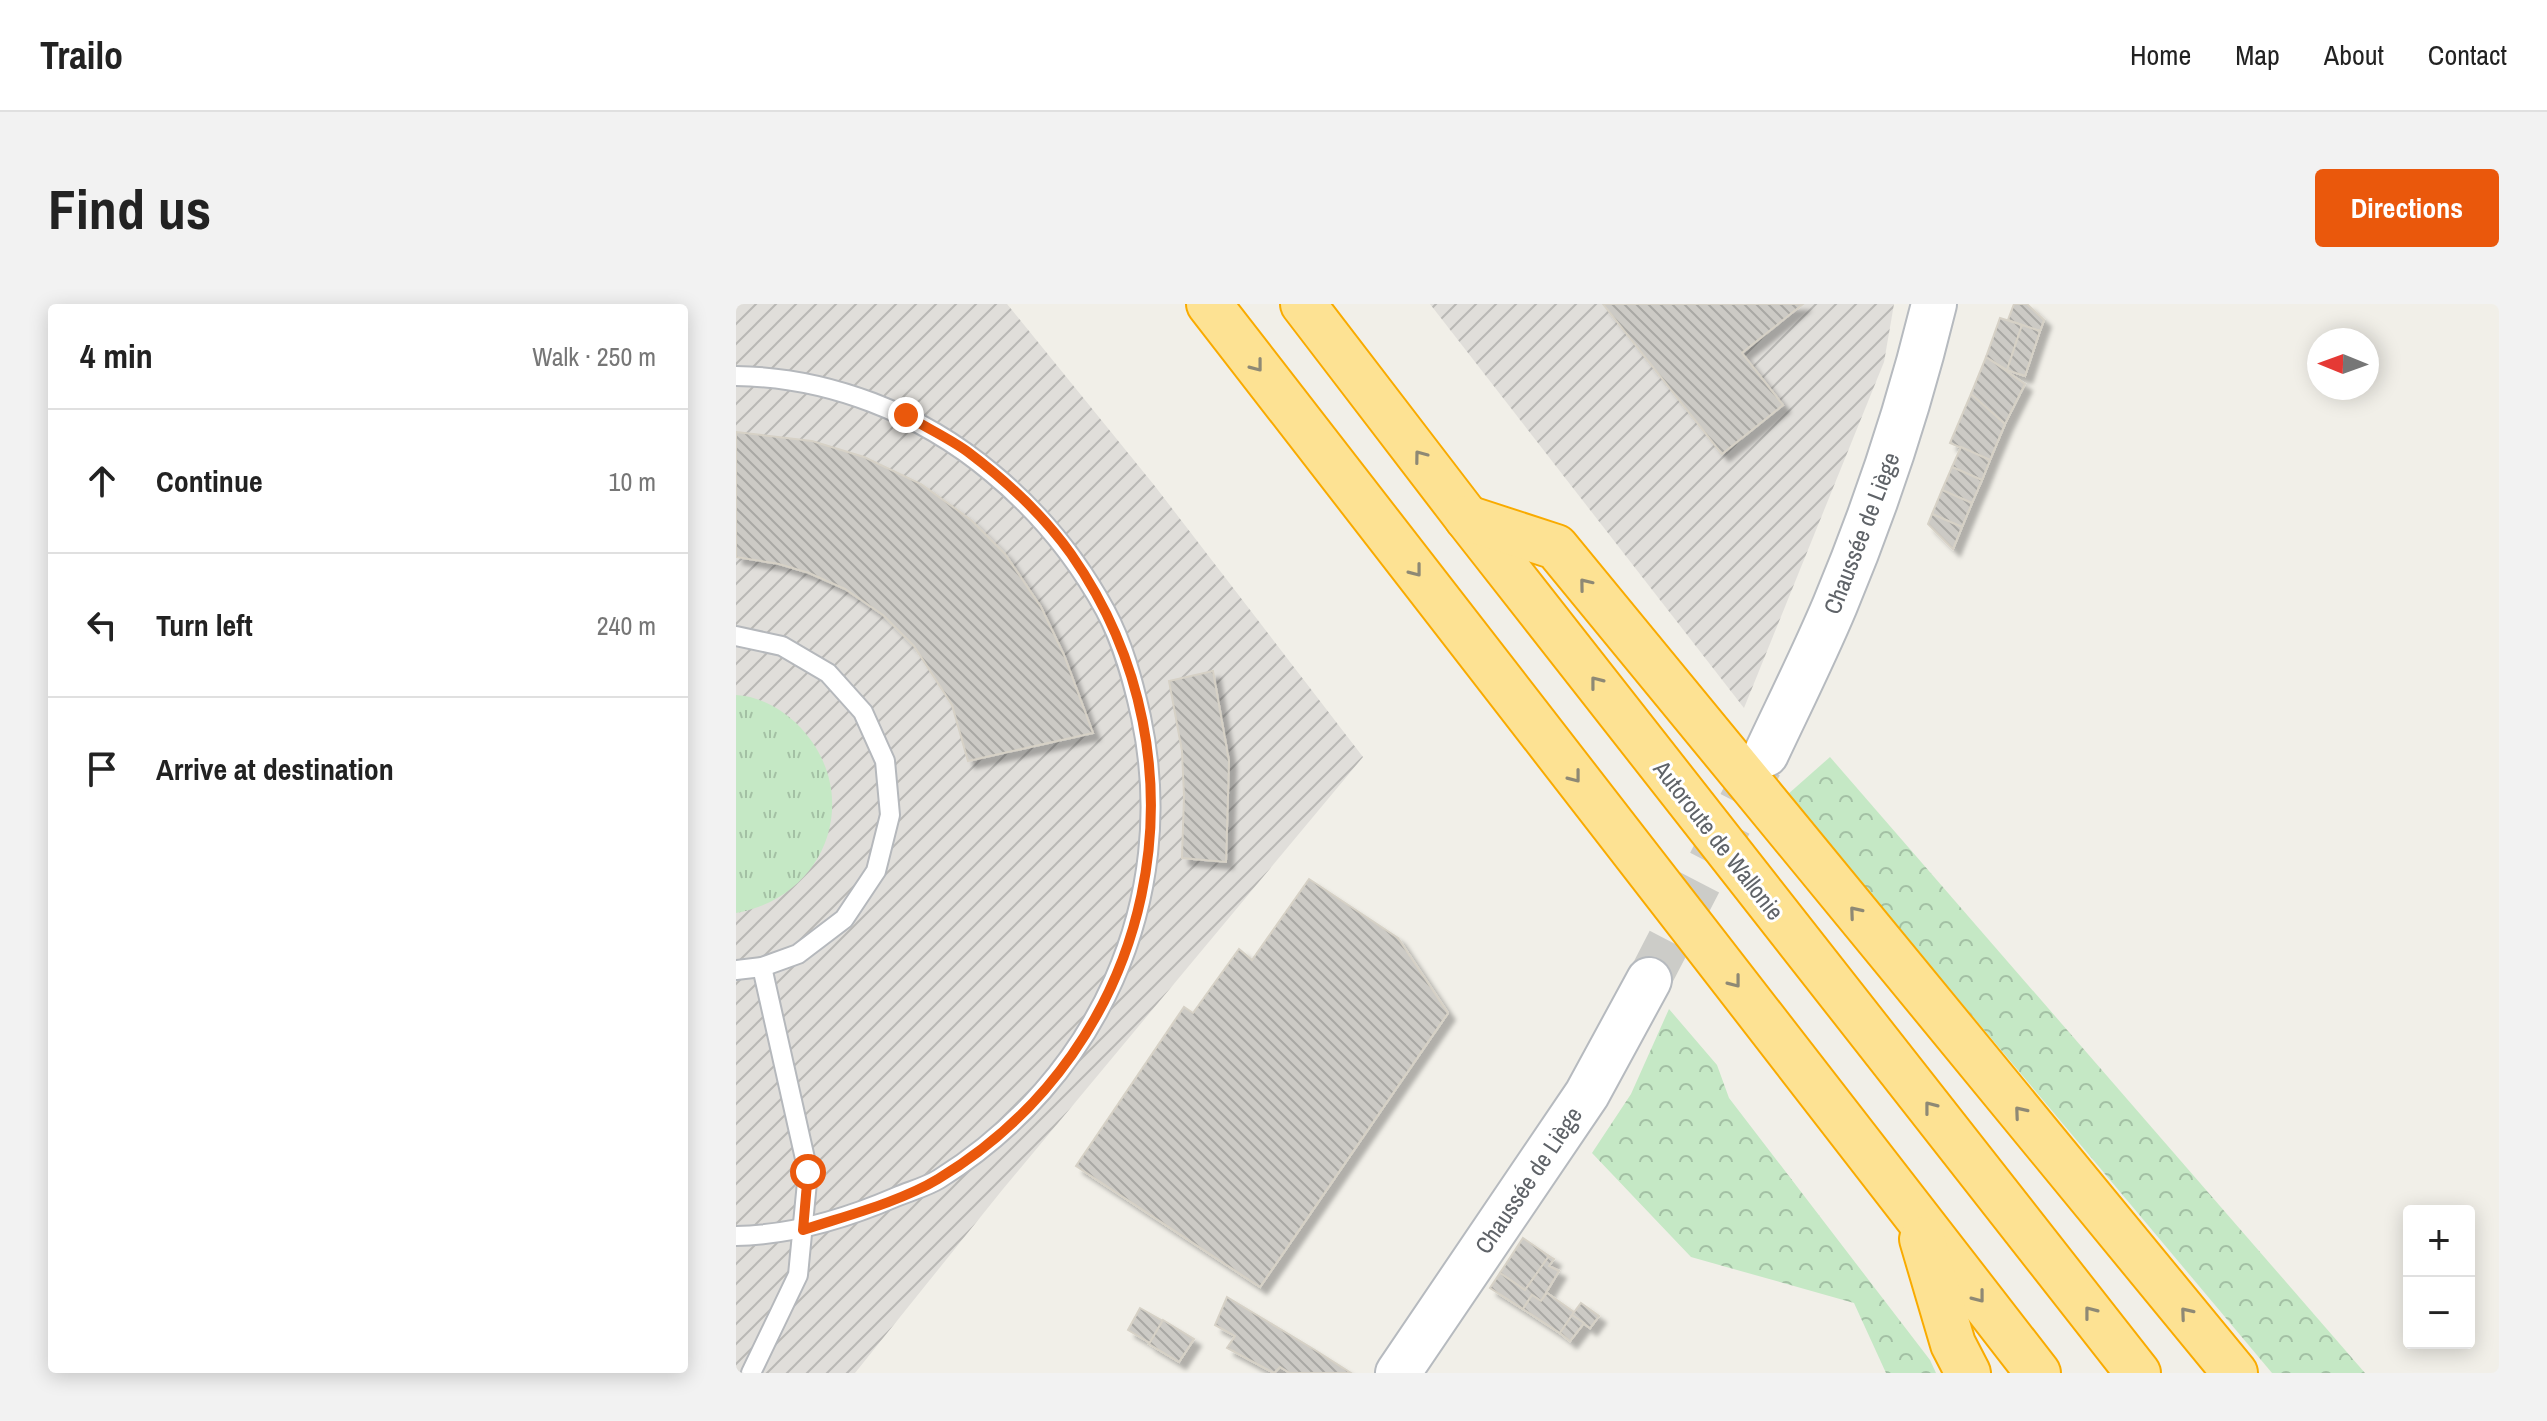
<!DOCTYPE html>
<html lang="en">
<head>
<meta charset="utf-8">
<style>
  body { margin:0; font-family:"Archivo Narrow",sans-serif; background:#f2f2f2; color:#222 }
  .controls { position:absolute; right:24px; bottom:24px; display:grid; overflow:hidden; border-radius:8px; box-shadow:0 4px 20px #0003 }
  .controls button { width:72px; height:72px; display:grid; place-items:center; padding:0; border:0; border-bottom:2px solid #e0e0e0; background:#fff; color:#222; font:40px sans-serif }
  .compass { position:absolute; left:1571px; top:24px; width:72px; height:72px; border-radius:50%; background:#fff; box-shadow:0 4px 20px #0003; rotate:271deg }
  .stop { position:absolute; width:24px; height:24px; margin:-18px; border:6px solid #ea580c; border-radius:50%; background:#fff }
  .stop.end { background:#ea580c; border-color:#fff; box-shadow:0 2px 8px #0008 }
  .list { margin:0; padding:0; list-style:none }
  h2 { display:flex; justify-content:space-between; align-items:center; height:104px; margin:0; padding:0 32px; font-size:34px }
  h2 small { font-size:26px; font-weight:400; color:#767676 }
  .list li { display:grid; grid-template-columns:52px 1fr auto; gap:24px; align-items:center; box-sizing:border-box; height:144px; padding:0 32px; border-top:2px solid #e0e0e0 }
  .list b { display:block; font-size:30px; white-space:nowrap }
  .list em { font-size:26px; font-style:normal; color:#767676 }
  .icon { flex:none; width:44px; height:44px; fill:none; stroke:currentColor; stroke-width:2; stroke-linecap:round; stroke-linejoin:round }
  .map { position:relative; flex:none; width:1763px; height:1069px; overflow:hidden; border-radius:8px }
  header { display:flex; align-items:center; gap:48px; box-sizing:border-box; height:112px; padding:0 40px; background:#fff; border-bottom:2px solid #e0e0e0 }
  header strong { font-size:38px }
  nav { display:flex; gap:44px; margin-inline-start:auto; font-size:28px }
  .intro { display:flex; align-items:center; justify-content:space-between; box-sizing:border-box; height:192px; padding:0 48px }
  h1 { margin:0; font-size:56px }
  .button { padding:20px 36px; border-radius:8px; background:#ea580c; color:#fff; font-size:28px; font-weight:700 }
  main { display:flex; gap:48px; padding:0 48px }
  aside { flex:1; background:#fff; border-radius:8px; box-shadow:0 4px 20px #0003 }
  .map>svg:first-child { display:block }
  .industrial { fill:url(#industrial-furrows) }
  .grass { fill:url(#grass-tufts) }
  .forest { fill:url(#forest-crowns) }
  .building { fill:url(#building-back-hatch); stroke:#d6d1c6; stroke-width:2; filter:url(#shadow) }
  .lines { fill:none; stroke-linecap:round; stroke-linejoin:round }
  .secondary-tunnel { stroke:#ccccc8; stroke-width:44; stroke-dasharray:44 22; stroke-linecap:butt }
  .service-casing { stroke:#b5b8bc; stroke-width:22 }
  .secondary-casing { stroke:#b6babf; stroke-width:48 }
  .motorway-casing { stroke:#f9ab00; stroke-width:48 }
  .service { stroke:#fff; stroke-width:18 }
  .secondary { stroke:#fff; stroke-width:44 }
  .motorway { stroke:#fde293; stroke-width:44 }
  .oneway { stroke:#8e8975 }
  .route { stroke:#ea580c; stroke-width:10 }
  .labels { text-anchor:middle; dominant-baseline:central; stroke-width:6; stroke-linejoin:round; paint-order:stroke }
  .street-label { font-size:24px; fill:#5f6368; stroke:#fff }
</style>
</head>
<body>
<header>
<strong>Trailo</strong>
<nav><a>Home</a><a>Map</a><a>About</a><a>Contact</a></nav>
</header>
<div class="intro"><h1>Find us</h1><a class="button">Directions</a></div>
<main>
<aside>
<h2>4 min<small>Walk · 250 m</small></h2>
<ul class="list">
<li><svg class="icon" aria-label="ahead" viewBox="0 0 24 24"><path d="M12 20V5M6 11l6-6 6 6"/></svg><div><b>Continue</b></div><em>10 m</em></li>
<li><svg class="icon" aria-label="left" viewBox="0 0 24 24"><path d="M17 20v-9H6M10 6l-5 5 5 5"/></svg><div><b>Turn left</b></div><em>240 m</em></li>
<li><svg class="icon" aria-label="arrive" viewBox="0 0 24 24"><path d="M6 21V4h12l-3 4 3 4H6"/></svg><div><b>Arrive at destination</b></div></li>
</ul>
</aside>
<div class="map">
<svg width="1763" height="1069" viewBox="0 0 1763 1069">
  <defs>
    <pattern id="industrial-furrows" width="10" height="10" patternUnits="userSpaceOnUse" patternTransform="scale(2)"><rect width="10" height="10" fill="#e0deda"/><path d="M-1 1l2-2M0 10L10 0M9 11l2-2" fill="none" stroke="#b9b8b5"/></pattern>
    <pattern id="grass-tufts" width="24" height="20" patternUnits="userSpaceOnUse" patternTransform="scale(2)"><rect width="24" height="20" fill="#c5e8c5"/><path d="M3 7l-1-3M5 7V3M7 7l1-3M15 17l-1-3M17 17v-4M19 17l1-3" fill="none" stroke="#a3c0a4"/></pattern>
    <pattern id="forest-crowns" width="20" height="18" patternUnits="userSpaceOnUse" patternTransform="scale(2)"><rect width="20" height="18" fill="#c5e8c5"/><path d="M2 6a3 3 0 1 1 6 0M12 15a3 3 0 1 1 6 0" fill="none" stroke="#a3c0a4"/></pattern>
    <pattern id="building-back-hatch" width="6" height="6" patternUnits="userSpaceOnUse" patternTransform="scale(2)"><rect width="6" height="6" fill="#cccac5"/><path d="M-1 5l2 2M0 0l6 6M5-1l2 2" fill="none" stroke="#a9a8a4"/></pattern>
    <filter id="shadow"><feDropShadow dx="7" dy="7" stdDeviation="2" flood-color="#0004"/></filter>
  </defs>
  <rect width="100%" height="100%" fill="#f1efe8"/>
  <g class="industrial">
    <polygon points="0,0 271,0 418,181 627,453 267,885 119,1069 0,1069"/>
    <polygon points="694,0 1158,0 1148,58 1008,404"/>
  </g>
  <path class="grass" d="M 0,391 C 22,392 44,404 60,419 C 129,486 94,592 0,609 Z"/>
  <g class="forest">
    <polygon points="1094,453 1629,1069 1536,1069 1051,491"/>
    <polygon points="933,705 981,761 993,794 1194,1056 1200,1069 1150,1069 1118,999 955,953 856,849 895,790"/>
  </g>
  <g class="building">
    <polygon points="867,0 1067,0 1006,49 1047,101 986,150"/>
    <polygon points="1278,0 1291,0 1308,16 1304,27 1272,16"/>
    <polygon points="1264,14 1286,21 1271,66 1250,53"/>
    <polygon points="1286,21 1304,27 1289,72 1271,66"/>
    <polygon points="1250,53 1289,80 1269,120 1235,90"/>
    <polygon points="1235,90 1269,120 1254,156 1214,139"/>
    <polygon points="0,128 76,137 128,153 185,180 235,216 269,250 305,303 328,351 357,429 232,457 216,401 178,342 147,311 109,285 73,269 43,260 0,253"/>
    <polygon points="1225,143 1254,156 1246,176 1216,163"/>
    <polygon points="1216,163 1246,176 1236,199 1206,186"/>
    <polygon points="1206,186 1236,199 1226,223 1196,210"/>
    <polygon points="1196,210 1226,223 1217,245 1192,220"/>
    <polygon points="477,367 493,457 490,558 446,554 448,492 446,447 433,377"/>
    <polygon points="573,575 662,634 712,709 524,983 340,862 448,703 457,709 503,645 516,656"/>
    <polygon points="787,934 813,952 789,986 764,969"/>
    <polygon points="813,952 818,955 813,962 823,967 805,997 796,991 787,1005 754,984 764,969 789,986"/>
    <polygon points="811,989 838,1008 824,1029 787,1005 796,991 805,997"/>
    <polygon points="491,993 579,1046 615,1069 554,1069 544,1063 538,1069 491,1044 499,1032 479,1021"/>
    <polygon points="845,999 863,1012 854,1024 836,1011"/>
    <polygon points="404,1004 427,1017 414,1039 392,1026"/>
    <polygon points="836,1011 848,1019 834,1037 824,1029"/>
    <polygon points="427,1016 458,1035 443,1058 413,1040"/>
  </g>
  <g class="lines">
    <polyline class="secondary-tunnel" points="913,676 1030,450"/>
    <defs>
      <g id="service">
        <path d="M 0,72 C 92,73 185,109 256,169 C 302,207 340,253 369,306 C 387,339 397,377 405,413 C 444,597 361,776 203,875 C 190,883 174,887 160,893 C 109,915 56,931 0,932"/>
        <polyline points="0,332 46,342 92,369 127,408 149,457 154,511 140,567 108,615 62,650 26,663 0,666"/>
        <polyline points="15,1069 62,971 72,868 26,663"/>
      </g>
      <g id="secondary">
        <path d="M 1030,450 C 1053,401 1078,351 1099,301 C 1140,203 1173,103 1198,0"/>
        <polyline points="662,1069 851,790 913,676"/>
      </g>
      <g id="motorway">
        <polyline points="473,0 1302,1069"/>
        <polyline points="567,0 731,214 1402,1069"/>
        <polyline points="731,214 820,243 1499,1069"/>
        <polyline points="1186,935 1217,1040 1232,1069"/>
      </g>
    </defs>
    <use href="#service" class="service-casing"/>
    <use href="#secondary" class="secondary-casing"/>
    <use href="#motorway" class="motorway-casing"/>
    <use href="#service" class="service"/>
    <use href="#secondary" class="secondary"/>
    <use href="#motorway" class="motorway"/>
  </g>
  <defs><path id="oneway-chevron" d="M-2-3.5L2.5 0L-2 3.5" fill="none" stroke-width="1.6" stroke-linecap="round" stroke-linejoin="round" transform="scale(2)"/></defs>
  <g class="oneway">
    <use href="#oneway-chevron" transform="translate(521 62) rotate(52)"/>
    <use href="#oneway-chevron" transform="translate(684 152) rotate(-127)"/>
    <use href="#oneway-chevron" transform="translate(680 267) rotate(52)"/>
    <use href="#oneway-chevron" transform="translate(849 280) rotate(-129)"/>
    <use href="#oneway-chevron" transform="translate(860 378) rotate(-128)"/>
    <use href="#oneway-chevron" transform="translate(839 473) rotate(52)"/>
    <use href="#oneway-chevron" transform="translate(1119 608) rotate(-130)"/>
    <use href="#oneway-chevron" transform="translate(999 678) rotate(52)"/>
    <use href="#oneway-chevron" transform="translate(1194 803) rotate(-128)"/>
    <use href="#oneway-chevron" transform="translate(1284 808) rotate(-130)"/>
    <use href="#oneway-chevron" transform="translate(1243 993) rotate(52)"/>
    <use href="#oneway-chevron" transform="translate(1354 1008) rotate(-128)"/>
    <use href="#oneway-chevron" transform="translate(1450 1009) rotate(-130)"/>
  </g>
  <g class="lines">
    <path class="route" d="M 72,868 L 67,926 C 109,912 164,898 202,875 C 421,743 481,459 335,250 C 308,212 269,176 232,148 C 213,134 190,124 170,111"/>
  </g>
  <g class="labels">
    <g class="street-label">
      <text transform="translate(1125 229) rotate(-69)">Chaussée de Liège</text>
      <text transform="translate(983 536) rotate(52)">Autoroute de Wallonie</text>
      <text transform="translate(792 876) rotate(-56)">Chaussée de Liège</text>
    </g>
  </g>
</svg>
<div class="controls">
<button>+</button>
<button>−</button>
</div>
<svg class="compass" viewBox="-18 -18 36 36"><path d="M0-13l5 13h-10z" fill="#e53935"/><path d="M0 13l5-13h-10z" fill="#767676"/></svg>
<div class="stop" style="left:72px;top:868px"></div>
<div class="stop end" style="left:170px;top:111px"></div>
</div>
</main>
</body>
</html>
